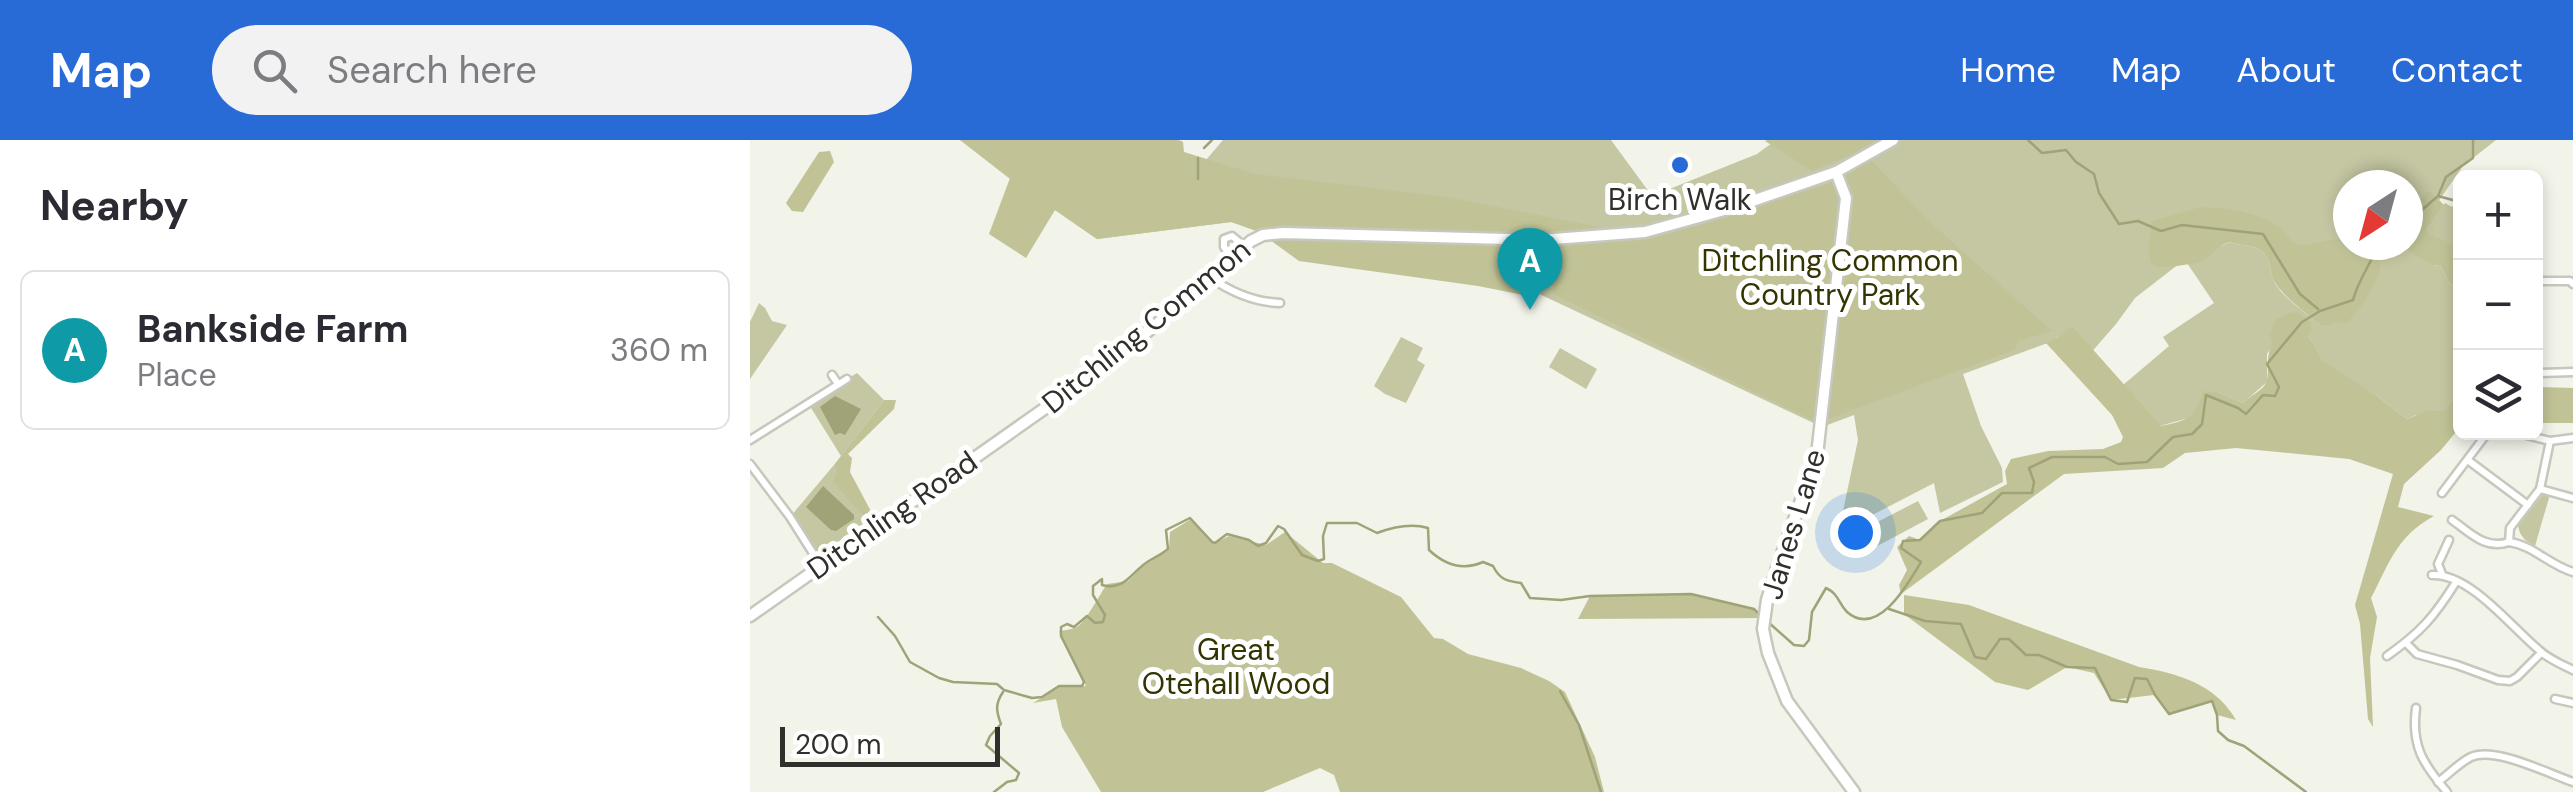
<!DOCTYPE html>
<html lang="en">
<head>
<meta charset="utf-8">
<style>
  body { margin:0; font-family:"DM Sans",sans-serif; background:#f2f2f3; color:#2b2b33 }
  .controls { position:absolute; right:30px; top:30px; display:grid; overflow:hidden; border-radius:15px; box-shadow:0 5px 15px #0003 }
  .controls button { width:90px; height:90px; display:grid; place-items:center; padding:0; border:0; border-bottom:2px solid #e1e1e2; background:#fff; color:#2b2b33; font:50px sans-serif }
  .compass { position:absolute; left:1583px; top:30px; width:90px; height:90px; border-radius:50%; background:#fff; box-shadow:0 5px 15px #0003; rotate:216deg }
  .scale { position:absolute; left:30px; bottom:25px; width:220px; box-sizing:border-box; padding-left:10px; border:5px solid #2f2f2b; border-top:0; font-size:28px; line-height:35px; white-space:nowrap; color:#2f2f2b; -webkit-text-stroke:8px #fff; paint-order:stroke }
  .you { position:absolute; left:1105px; top:392px; width:35px; height:35px; margin:-25px; border:8px solid #fff; border-radius:50%; background:#1a73e8; box-shadow:0 0 0 15px #1a73e833 }
  .badge { display:grid; place-items:center; width:65px; height:65px; border-radius:50%; background:#286bd7; color:#fff; font-size:32px; font-weight:700 }
  .pin { position:absolute; translate:-50% -82px; filter:drop-shadow(0 2px 5px #0008) }
  .pin::after { content:''; position:absolute; top:52px; width:35px; height:30px; background:inherit; clip-path:polygon(0 0,100% 0,50% 100%) }
  .list { margin:0; padding:0; list-style:none }
  h2 { display:flex; justify-content:space-between; align-items:center; height:130px; margin:0; padding:0 40px; font-size:42px }
  h2 small { font-size:32px; font-weight:400; color:#7c7c81 }
  .list li { display:grid; grid-template-columns:65px 1fr auto; gap:30px; align-items:center; box-sizing:border-box; height:160px; margin:0 20px 20px; padding:0 20px; border:2px solid #e1e1e2; border-radius:15px }
  .list b { display:block; font-size:38px; white-space:nowrap }
  .list p { margin:0; font-size:32px; white-space:nowrap; color:#7c7c81 }
  .list em { font-size:32px; font-style:normal; color:#7c7c81 }
  .icon { flex:none; width:55px; height:55px; fill:none; stroke:currentColor; stroke-width:2; stroke-linecap:round; stroke-linejoin:round }
  .map { position:relative; flex:none; width:1823px; height:652px; overflow:hidden }
  header { display:flex; align-items:center; gap:60px; box-sizing:border-box; height:140px; padding:0 50px; background:#286bd7; color:#fff }
  header strong { font-size:48px }
  nav { display:flex; gap:55px; margin-inline-start:auto; font-size:35px }
  .search { width:700px; height:90px; background:#f2f2f3; display:flex; align-items:center; gap:25px; box-sizing:border-box; padding:0 35px; border-radius:55px; color:#7c7c81; font-size:38px }
  main { display:flex }
  aside { flex:1; background:#fff }
  .map>svg:first-child { display:block }
  .green { fill:#c5c7a3 }
  .forest { fill:#c1c397 }
  .water { fill:#a0a277 }
  .lines { fill:none; stroke-linecap:round; stroke-linejoin:round }
  .stream { stroke:#a0a277; stroke-width:2.5 }
  .street-casing { stroke:#c6c7bd; stroke-width:11 }
  .secondary-casing { stroke:#c6c7bd; stroke-width:15 }
  .street { stroke:#fff; stroke-width:6 }
  .secondary { stroke:#fff; stroke-width:10 }
  .poi-dot { fill:#286bd7; stroke:#fff; stroke-width:4 }
  .labels { text-anchor:middle; dominant-baseline:central; stroke-width:10; stroke-linejoin:round; paint-order:stroke }
  .poi-label { font-size:30px; fill:#2f2f2b; stroke:#fff }
  .park-label { font-size:30px; fill:#343400; stroke:#fff }
  .street-label { font-size:30px; fill:#2f2f2b; stroke:#fff }
</style>
</head>
<body>
<header>
<strong>Map</strong>
<div class="search"><svg class="icon" aria-label="search" viewBox="0 0 24 24"><circle cx="10" cy="10" r="6"/><path d="M15 15l6 6"/></svg>Search here</div>
<nav><a>Home</a><a>Map</a><a>About</a><a>Contact</a></nav>
</header>
<main>
<aside>
<h2>Nearby<small></small></h2>
<ul class="list">
<li><span class="badge" style="background:#0f9aa8">A</span><div><b>Bankside Farm</b><p>Place</p></div><em>360 m</em></li>
</ul>
</aside>
<div class="map">
<svg width="1823" height="652" viewBox="0 0 1823 652">
  <rect width="100%" height="100%" fill="#f2f3e9"/>
  <g class="green">
    <polygon points="210,0 428,0 433,2 433,12 456,20 473,0 861,0 902,56 1007,14 1026,0 1746,0 1713,26 1667,92 1658,91 1658,45 1598,45 1598,97 1551,109 1505,101 1433,98 1434,120 1385,158 1366,184 1332,223 1308,197 1303,201 1213,234 1231,286 1252,328 1253,342 1190,373 1184,343 1105,384 1093,371 1108,300 1104,275 1072,287 783,151 481,82 347,99 260,39"/>
    <polygon points="1695,63 1702,67 1704,64 1710,68 1710,119 1680,94 1677,89"/>
    <path d="M 1479,102 C 1490,106 1500,104 1510,110 C 1521,117 1519,128 1523,139 C 1528,154 1557,174 1570,185 C 1611,174 1623,155 1630,115 L 1621,105 L 1655,106 L 1682,126 L 1690,125 L 1698,141 L 1710,153 L 1710,252 L 1704,258 L 1695,272 L 1666,275 L 1657,279 L 1626,255 L 1578,227 L 1570,220 L 1567,209 L 1558,196 L 1524,203 L 1517,214 L 1517,242 L 1493,263 L 1468,252 L 1442,277 L 1410,286 L 1373,245 L 1419,206 L 1413,197 L 1464,163 L 1437,123 Z"/>
    <polygon points="9,163 15,168 22,181 37,185 0,239 0,182"/>
    <polygon points="651,197 673,208 667,220 675,225 656,263 635,254 624,246"/>
    <polygon points="810,208 847,229 836,249 799,227"/>
    <polygon points="107,233 134,260 91,316 58,263"/>
    <polygon points="84,325 112,375 124,377 66,419 40,377"/>
    <polygon points="1794,353 1798,354 1799,358 1785,406 1775,400 1770,393 1768,386"/>
    <polygon points="1168,361 1178,379 1118,411 1108,392"/>
  </g>
  <g class="forest">
    <polygon points="210,0 428,0 433,2 434,12 505,34 698,57 879,93 929,88 1078,44 1121,20 1180,82 1302,191 1269,201 1264,210 1068,283 803,154 806,104 873,95 791,100 791,148 778,156 728,146 549,121 509,92 481,82 347,99 305,70 276,118 239,94 260,38"/>
    <polygon points="1017,0 1130,0 1113,10 1062,31 1015,1"/>
    <polygon points="80,11 84,22 53,72 42,71 36,63 69,12"/>
    <polygon points="1677,52 1681,52 1694,65 1677,89 1680,94 1705,106 1705,115 1710,119 1710,153 1698,141 1690,125 1682,126 1651,105 1658,105 1658,64 1672,58"/>
    <path d="M 1451,67 C 1477,68 1503,71 1527,85 C 1536,90 1540,104 1551,105 C 1563,106 1582,97 1598,98 L 1598,105 L 1621,105 C 1625,110 1629,113 1630,118 C 1635,136 1609,171 1597,183 L 1584,182 L 1579,185 L 1570,185 C 1558,175 1528,152 1523,139 C 1519,128 1521,117 1510,110 C 1500,104 1490,106 1479,102 C 1467,106 1462,116 1451,121 C 1447,124 1414,128 1409,127 C 1406,127 1404,125 1401,123 L 1398,109 L 1402,81 Z"/>
    <path d="M 1547,172 L 1561,183 L 1562,190 L 1558,196 L 1567,209 L 1571,220 L 1626,255 L 1657,279 L 1677,271 L 1695,271 L 1704,258 L 1710,252 L 1710,287 L 1691,310 L 1654,344 L 1648,367 L 1684,376 C 1646,397 1640,422 1621,458 L 1627,477 L 1620,518 L 1623,587 L 1618,579 L 1610,484 L 1605,465 L 1643,334 L 1599,319 L 1486,308 L 1435,313 L 1413,328 L 1314,334 L 1151,454 L 1149,445 L 1157,430 L 1147,407 L 1159,396 L 1170,400 L 1190,381 L 1257,344 L 1255,331 L 1261,319 L 1298,311 L 1353,309 L 1371,302 L 1373,297 L 1362,275 L 1296,203 L 1309,197 L 1322,186 L 1411,286 C 1438,280 1445,279 1453,251 L 1468,252 L 1493,263 C 1499,257 1509,252 1514,246 C 1522,236 1513,219 1523,203 L 1520,195 L 1525,180 L 1539,173 Z"/>
    <polygon points="1786,247 1823,248 1823,283 1786,283"/>
    <polygon points="134,260 146,260 144,269 98,314 102,318 100,332 124,377 113,376 83,341 87,332 84,325"/>
    <path d="M 441,379 L 465,403 L 479,396 L 516,405 L 535,392 L 573,423 L 582,423 L 651,457 L 684,498 L 693,499 L 718,514 L 771,528 L 799,541 L 815,552 L 845,617 L 854,652 L 590,652 L 584,635 L 570,628 L 513,652 L 351,652 L 312,587 L 306,559 L 283,563 L 309,547 L 336,546 L 309,491 C 315,490 321,490 327,487 C 335,483 350,454 357,444 L 378,441 L 392,427 L 419,410 L 420,392 Z"/>
    <polygon points="941,454 1004,469 1016,478 828,479 840,456"/>
    <path d="M 1154,455 L 1219,465 L 1389,527 C 1427,533 1466,544 1486,580 L 1467,575 L 1462,561 L 1419,574 L 1404,555 L 1361,560 L 1344,533 L 1317,527 L 1278,550 L 1245,542 L 1154,474 Z"/>
  </g>
  <g class="water">
    <polygon points="85,256 111,269 95,295 90,293 85,295 70,267"/>
    <polygon points="73,346 104,375 104,379 86,391 81,390 56,367"/>
  </g>
  <g class="lines">
    <g class="stream">
      <polyline points="1278,0 1292,13 1316,10 1326,22 1344,34 1349,53 1369,84 1388,81 1411,91 1432,85 1513,94 1550,154 1568,169"/>
      <polyline points="454,8 462,0"/>
      <polyline points="448,18 448,39"/>
      <polyline points="1688,56 1710,62"/>
      <polyline points="1658,82 1688,56 1696,37 1723,18 1723,0"/>
      <polyline points="1139,469 1175,481 1211,484 1225,517 1236,519 1250,499 1259,499 1276,515 1289,515 1317,527 1345,528 1361,560 1377,562 1385,538 1397,539 1405,555 1419,574 1462,561 1467,575 1468,591 1478,600 1494,606 1556,652"/>
      <path d="M 128,477 L 145,496 L 160,522 L 189,538 L 203,542 L 247,544 L 254,550 L 282,558 L 292,557 L 309,546 L 332,546 L 334,542 L 311,496 L 311,487 L 317,484 L 324,487 L 337,476 L 345,483 L 353,482 L 355,475 L 343,455 L 343,446 L 352,439 L 352,445 C 374,451 380,434 396,423 C 403,418 411,415 418,409 L 416,390 L 440,378 L 462,402 L 465,403 L 477,394 L 499,400 L 508,406 L 516,403 L 528,386 L 534,389 L 552,415 L 568,421 L 574,419 L 573,396 L 577,383 L 607,383 L 627,393 C 643,387 661,383 678,388 L 679,410 C 695,425 713,431 733,422 L 743,426 C 750,440 757,441 771,443 L 780,458 L 811,460 L 840,456 L 941,454 L 1004,469 L 1012,477"/>
      <path d="M 1018,482 L 1044,505 L 1054,506 L 1059,500 L 1062,472 L 1076,448 C 1089,454 1088,463 1097,472 C 1128,499 1159,442 1171,422 L 1151,408 L 1153,401 L 1170,400 L 1190,381 L 1232,373 L 1252,353 L 1282,353 L 1284,342 L 1279,328 L 1302,317 L 1355,317 L 1368,324 L 1397,322 L 1423,297 L 1442,294 L 1452,284 L 1456,255 L 1488,268 L 1496,274 L 1513,255 L 1525,256 L 1529,247 L 1517,224 L 1552,182 L 1570,171 L 1603,160 C 1608,140 1621,124 1628,105"/>
      <polyline points="810,551 829,585 851,652"/>
      <path d="M 244,652 L 257,642 L 266,640 L 269,633 L 236,605 L 240,596 L 251,584 C 246,571 245,564 253,552"/>
    </g>
    <defs>
      <g id="street">
        <polyline points="482,117 474,107 474,99 482,96 494,106"/>
        <path d="M 461,138 C 481,152 505,162 530,163"/>
        <polyline points="1787,141 1820,141 1823,144"/>
        <polyline points="1786,233 1823,232"/>
        <polyline points="82,235 88,244"/>
        <polyline points="1776,295 1800,301 1823,298"/>
        <polyline points="0,300 97,239"/>
        <polyline points="1719,321 1778,365"/>
        <polyline points="0,324 40,377 71,426"/>
        <polyline points="1790,349 1800,301"/>
        <polyline points="1692,353 1738,292"/>
        <path d="M 1823,358 L 1790,349 L 1760,388 L 1759,402 C 1783,405 1799,425 1823,432"/>
        <path d="M 1702,380 C 1721,393 1735,410 1759,402"/>
        <polyline points="1692,434 1688,424 1699,400"/>
        <path d="M 1682,435 C 1720,433 1762,488 1789,510 C 1798,519 1811,524 1823,530"/>
        <polyline points="1656,503 1667,514 1707,525 1748,540 1760,541 1767,537 1791,513"/>
        <path d="M 1637,516 C 1671,492 1684,477 1706,442"/>
        <polyline points="1805,559 1823,563"/>
        <path d="M 1666,568 C 1661,606 1673,624 1697,652"/>
        <path d="M 1688,642 C 1699,634 1709,623 1721,617 C 1745,606 1799,634 1823,642"/>
      </g>
      <g id="secondary">
        <polyline points="1086,32 1096,58 1067,315 1028,425 1017,460 1013,489 1018,513 1037,561 1104,652"/>
        <polyline points="0,476 338,238 407,184 501,101 513,95 533,93 790,100 895,92 985,67 1086,32 1143,0"/>
      </g>
    </defs>
    <use href="#street" class="street-casing"/>
    <use href="#secondary" class="secondary-casing"/>
    <use href="#street" class="street"/>
    <use href="#secondary" class="secondary"/>
  </g>
  <circle class="poi-dot" cx="930" cy="25" r="10"/>
  <g class="labels">
    <g class="poi-label">
      <text x="930" y="59">Birch Walk</text>
    </g>
    <g class="park-label">
      <text x="1080" y="120">Ditchling Common<tspan x="1080" dy="34">Country Park</tspan></text>
      <text x="486" y="509">Great<tspan x="486" dy="34">Otehall Wood</tspan></text>
    </g>
    <g class="street-label">
      <text transform="translate(396 186) rotate(-39)">Ditchling Common</text>
      <text transform="translate(142 375) rotate(-35)">Ditchling Road</text>
      <text transform="translate(1043 384) rotate(-73)">Janes Lane</text>
    </g>
  </g>
</svg>
<div class="controls">
<button>+</button>
<button>−</button>
<button><svg class="icon" aria-label="layers" viewBox="0 0 24 24"><path d="M12 4l9 5-9 5-9-5zM3 14l9 5 9-5"/></svg></button>
</div>
<svg class="compass" viewBox="-18 -18 36 36"><path d="M0-13l5 13h-10z" fill="#e53935"/><path d="M0 13l5-13h-10z" fill="#7c7c81"/></svg>
<div class="scale">200 m</div>
<div class="you"></div>
<div class="pin badge" style="left:780px;top:170px;background:#0f9aa8">A</div>
</div>
</main>
</body>
</html>
